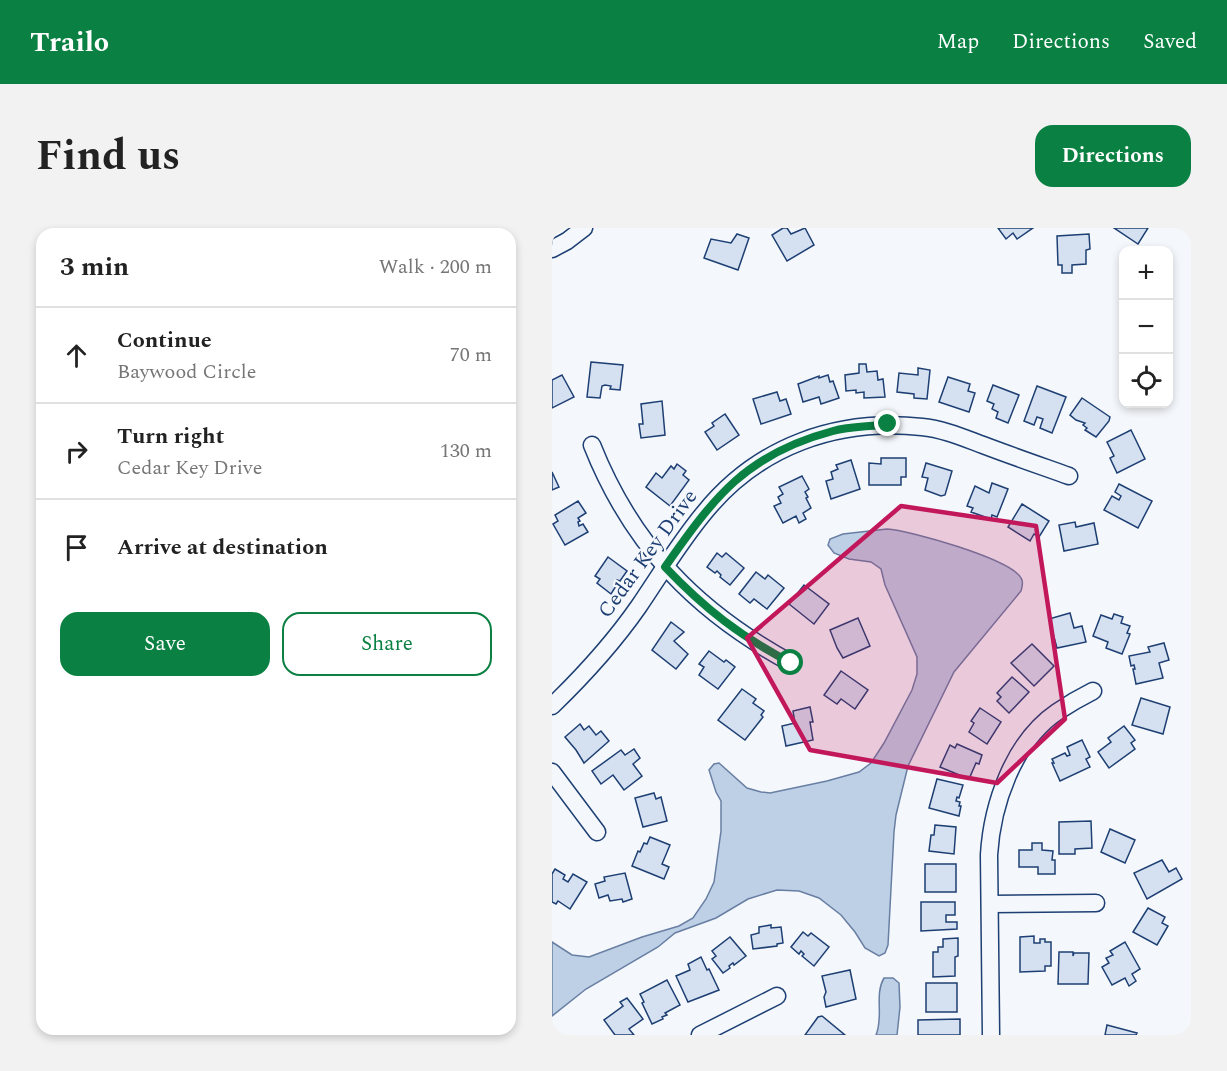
<!DOCTYPE html>
<html lang="en">
<head>
<meta charset="utf-8">
<style>
  body { margin:0; font-family:Spectral,serif; background:#f2f2f2; color:#222 }
  .controls { position:absolute; right:18px; top:18px; display:grid; overflow:hidden; border-radius:12px; box-shadow:0 3px 9px #0003 }
  .controls button { width:54px; height:54px; display:grid; place-items:center; padding:0; border:0; border-bottom:2px solid #e0e0e0; background:#fff; color:#222; font:30px sans-serif }
  .stop { position:absolute; width:18px; height:18px; margin:-14px; border:4px solid #0b8043; border-radius:50%; background:#fff }
  .stop.end { background:#0b8043; border-color:#fff; box-shadow:0 2px 6px #0008 }
  .list { margin:0; padding:0; list-style:none }
  h2 { display:flex; justify-content:space-between; align-items:center; height:78px; margin:0; padding:0 24px; font-size:26px }
  h2 small { font-size:20px; font-weight:400; color:#767676 }
  .list li { display:grid; grid-template-columns:39px 1fr auto; gap:18px; align-items:center; box-sizing:border-box; height:96px; padding:0 24px; border-top:2px solid #e0e0e0 }
  .list b { display:block; font-size:22px; white-space:nowrap }
  .list p { margin:0; font-size:20px; white-space:nowrap; color:#767676 }
  .list em { font-size:20px; font-style:normal; color:#767676 }
  .actions { display:flex; gap:12px; padding:18px 24px }
  .actions a { flex:1; padding:14px 0; border:2px solid #0b8043; border-radius:18px; text-align:center; font-size:21px; color:#0b8043 }
  .actions .main { background:#0b8043; color:#fff }
  .icon { flex:none; width:33px; height:33px; fill:none; stroke:currentColor; stroke-width:2; stroke-linecap:round; stroke-linejoin:round }
  .map { position:relative; flex:none; width:639px; height:807px; overflow:hidden; border-radius:18px }
  header { display:flex; align-items:center; gap:36px; box-sizing:border-box; height:84px; padding:0 30px; background:#0b8043; color:#fff }
  header strong { font-size:28px }
  nav { display:flex; gap:33px; margin-inline-start:auto; font-size:21px }
  .intro { display:flex; align-items:center; justify-content:space-between; box-sizing:border-box; height:144px; padding:0 36px }
  h1 { margin:0; font-size:42px }
  .button { padding:15px 27px; border-radius:18px; background:#0b8043; color:#fff; font-size:21px; font-weight:700 }
  main { display:flex; gap:36px; padding:0 36px }
  aside { flex:1; background:#fff; border-radius:18px; box-shadow:0 3px 9px #0003 }
  .map>svg:first-child { display:block }
  .water { fill:#bed0e5; stroke:#687fa3; stroke-width:1.5 }
  .building { fill:#d5e0f0; stroke:#1d3f73; stroke-width:1.5 }
  .lines { fill:none; stroke-linecap:round; stroke-linejoin:round }
  .minor-casing { stroke:#1d3f73; stroke-width:19 }
  .minor { stroke:#f4f7fb; stroke-width:16 }
  .route { stroke:#0b8043; stroke-width:8 }
  .marked { fill:#c2185b; fill-opacity:0.2; stroke:#c2185b; stroke-width:4.5; stroke-linejoin:round }
  .labels { text-anchor:middle; dominant-baseline:central; stroke-width:4.5; stroke-linejoin:round; paint-order:stroke }
  .street-label { font-size:21px; fill:#1d3f73; stroke:#f4f7fb }
</style>
</head>
<body>
<header>
<strong>Trailo</strong>
<nav><a>Map</a><a>Directions</a><a>Saved</a></nav>
</header>
<div class="intro"><h1>Find us</h1><a class="button">Directions</a></div>
<main>
<aside>
<h2>3 min<small>Walk · 200 m</small></h2>
<ul class="list">
<li><svg class="icon" aria-label="ahead" viewBox="0 0 24 24"><path d="M12 20V5M6 11l6-6 6 6"/></svg><div><b>Continue</b><p>Baywood Circle</p></div><em>70 m</em></li>
<li><svg class="icon" aria-label="right" viewBox="0 0 24 24"><path d="M7 20v-9h11M14 6l5 5-5 5"/></svg><div><b>Turn right</b><p>Cedar Key Drive</p></div><em>130 m</em></li>
<li><svg class="icon" aria-label="arrive" viewBox="0 0 24 24"><path d="M6 21V4h12l-3 4 3 4H6"/></svg><div><b>Arrive at destination</b></div></li>
</ul>
<div class="actions"><a class="main">Save</a><a>Share</a></div>
</aside>
<div class="map">
<svg width="639" height="807" viewBox="0 0 639 807">
  <rect width="100%" height="100%" fill="#f4f7fb"/>
  <g class="water">
    <path d="M 335,301 C 357,302 459,331 469,350 C 472,354 470,359 469,363 L 402,444 L 356,538 L 344,587 L 342,604 L 336,717 L 333,725 L 327,728 L 313,720 L 303,704 L 289,687 L 267,670 L 247,663 L 225,662 L 196,671 L 164,690 L 123,705 L 106,719 L 34,761 L 0,788 L 0,714 L 20,727 L 37,729 L 90,709 L 127,698 L 141,690 L 154,671 L 162,654 L 169,603 L 169,573 L 164,564 L 157,542 L 162,536 L 167,535 L 195,560 L 209,564 L 218,565 L 275,553 L 307,544 L 319,535 L 332,515 L 360,462 L 365,446 L 365,429 L 333,357 L 329,341 L 319,334 L 297,331 L 282,325 L 276,317 L 278,311 L 291,306 Z"/>
    <path d="M 332,750 L 341,750 L 347,755 L 348,779 L 345,807 L 324,807 C 332,788 322,767 332,750 Z"/>
  </g>
  <g class="building">
    <polygon points="231,0 235,0 239,6 253,0 262,17 235,33 220,7"/>
    <polygon points="446,0 481,0 465,11 461,5 454,11"/>
    <polygon points="562,0 596,0 586,16"/>
    <polygon points="185,6 197,10 186,42 152,30 159,11 179,15"/>
    <polygon points="537,6 538,21 534,22 534,36 520,37 520,45 510,45 510,37 506,37 505,8"/>
    <polygon points="39,134 71,137 68,162 58,161 59,158 53,157 50,158 48,170 35,169"/>
    <polygon points="307,136 314,136 315,144 325,143 326,152 331,151 333,169 312,170 312,164 304,165 304,162 294,163 293,147 307,145"/>
    <polygon points="366,140 378,142 375,171 362,170 362,166 345,164 347,145 366,147"/>
    <polygon points="10,147 22,169 0,180 0,152"/>
    <polygon points="276,147 278,154 281,153 287,170 269,176 267,169 251,174 246,156 267,148 267,150"/>
    <polygon points="396,149 418,156 416,163 423,165 417,184 387,174"/>
    <polygon points="441,157 467,167 456,195 444,190 446,184 440,181 442,176 435,173"/>
    <polygon points="485,158 514,169 500,205 488,200 491,191 485,189 482,197 472,193"/>
    <polygon points="225,164 228,173 234,171 239,186 209,196 201,171"/>
    <polygon points="530,170 558,189 557,193 544,209 533,202 535,200 531,197 533,195 524,192 518,187"/>
    <polygon points="110,173 113,207 89,210 87,196 91,196 89,176"/>
    <polygon points="173,186 187,207 165,222 153,204 162,198 160,195"/>
    <polygon points="579,202 593,231 565,245 558,230 562,228 555,214"/>
    <polygon points="329,230 354,230 354,249 349,249 349,257 317,257 317,235 329,236"/>
    <polygon points="299,232 308,261 279,271 274,253 281,251 279,244 286,241 284,237"/>
    <polygon points="374,235 400,243 393,267 389,268 373,262 376,250 370,249"/>
    <polygon points="125,236 134,243 131,247 137,252 118,278 94,259 104,245 110,250 119,238 122,241"/>
    <polygon points="0,244 7,259 0,262"/>
    <polygon points="250,248 257,261 253,264 256,269 254,270 259,280 251,285 254,291 247,295 244,288 231,295 222,278 229,275 226,269 231,266 227,259"/>
    <polygon points="440,255 456,261 445,289 440,287 439,291 419,284 421,280 415,278 423,258 437,265"/>
    <polygon points="567,256 600,273 586,300 552,282 560,268 567,272 569,268 563,264"/>
    <polygon points="26,273 34,285 26,290 28,293 26,294 27,298 31,296 36,304 13,317 1,296 6,293 3,287"/>
    <polygon points="470,276 497,293 487,309 482,306 478,313 456,299"/>
    <polygon points="523,294 524,299 542,295 546,316 512,323 507,297"/>
    <polygon points="165,325 170,329 174,325 192,340 178,357 168,349 169,347 165,343 163,345 155,339"/>
    <polygon points="56,329 75,343 68,353 65,352 62,357 64,358 59,366 45,355 48,351 43,348"/>
    <polygon points="204,344 213,351 216,347 232,360 215,381 202,371 198,375 187,366"/>
    <polygon points="252,357 277,376 262,396 237,376"/>
    <polygon points="518,385 522,400 530,398 534,414 505,420 497,391"/>
    <polygon points="562,386 571,389 569,395 578,398 575,405 578,406 570,426 554,420 556,414 541,408 549,387 560,391"/>
    <polygon points="306,390 318,418 291,430 285,420 278,402"/>
    <polygon points="119,394 132,404 122,413 136,426 124,441 100,422"/>
    <polygon points="612,415 617,432 607,435 611,450 584,456 581,441 583,441 582,437 579,438 577,428 598,424 596,419"/>
    <polygon points="480,416 502,438 482,458 459,435"/>
    <polygon points="157,423 172,434 174,432 183,439 166,461 147,447 152,439 147,436"/>
    <polygon points="289,443 316,462 303,481 289,471 285,476 272,467"/>
    <polygon points="460,449 477,464 457,485 445,473 449,469 445,465"/>
    <polygon points="190,461 204,471 201,475 212,483 209,487 211,489 193,512 166,492"/>
    <polygon points="589,470 618,479 611,506 580,497"/>
    <polygon points="258,479 261,494 258,494 261,512 234,518 230,498 243,495 241,483"/>
    <polygon points="428,480 449,494 435,516 417,504 422,495 419,493"/>
    <polygon points="28,496 32,502 37,498 44,507 49,503 57,513 32,535 24,522 13,509"/>
    <polygon points="572,498 583,512 579,515 583,521 557,540 546,524 559,514 556,510"/>
    <polygon points="530,512 538,529 534,531 538,539 508,553 500,535 502,535 500,531 513,525 515,528 518,527 515,519"/>
    <polygon points="405,516 430,527 427,536 424,535 417,551 388,539 398,517 403,520"/>
    <polygon points="82,521 88,530 81,536 90,548 72,562 61,547 49,556 40,543 69,522 73,527"/>
    <polygon points="385,551 411,557 407,570 405,569 404,573 408,574 407,578 409,578 407,588 377,580"/>
    <polygon points="102,565 104,571 109,569 115,593 91,599 83,570"/>
    <polygon points="539,593 540,620 523,621 523,626 507,626 507,594"/>
    <polygon points="383,597 404,599 402,626 377,623 379,607 382,607"/>
    <polygon points="558,601 583,612 573,635 549,624"/>
    <polygon points="98,609 118,617 110,636 117,639 112,651 80,638 86,623 88,624 92,615 95,616"/>
    <polygon points="480,615 490,615 490,622 501,623 500,632 503,632 503,646 486,646 486,639 467,639 467,622 480,622"/>
    <polygon points="610,632 617,644 624,640 630,651 595,671 582,645"/>
    <rect x="373" y="636" width="31" height="28"/>
    <polygon points="3,641 13,647 11,651 16,654 21,646 35,654 18,681 6,673 4,676 0,674 0,646"/>
    <polygon points="73,645 80,671 71,674 70,671 58,673 56,667 47,670 43,656 53,653 52,649"/>
    <polygon points="369,674 403,674 403,687 394,687 394,694 405,694 405,701 369,703"/>
    <polygon points="596,680 613,689 610,695 616,698 605,717 581,704"/>
    <polygon points="219,697 219,700 229,699 231,715 225,716 225,718 201,721 199,707 207,705 207,699"/>
    <polygon points="251,704 256,708 259,705 277,719 262,738 250,728 252,726 249,723 247,726 239,719"/>
    <polygon points="482,708 482,715 488,715 488,711 493,711 493,714 499,714 499,738 493,738 493,743 468,744 468,709"/>
    <polygon points="178,709 194,728 182,737 181,735 177,738 178,740 171,745 160,731 164,728 160,723"/>
    <polygon points="406,710 406,728 403,729 403,748 381,749 381,724 386,724 386,719 391,719 391,711"/>
    <polygon points="573,714 588,741 580,746 584,753 577,758 573,750 560,757 550,739 557,735 554,730 561,727 558,723"/>
    <polygon points="507,724 521,724 521,728 522,725 537,725 536,756 506,756"/>
    <polygon points="149,729 155,742 157,741 167,762 136,774 124,748 138,742 136,736"/>
    <polygon points="298,742 304,771 274,779 272,769 274,764 270,748"/>
    <polygon points="115,752 128,777 113,785 115,787 110,789 111,791 100,796 90,775 92,774 88,766"/>
    <rect x="374" y="755" width="31" height="29"/>
    <polygon points="75,770 91,791 77,801 82,807 63,807 52,792 71,778 68,774"/>
    <polygon points="270,788 293,807 253,807 266,789"/>
    <polygon points="408,791 408,807 366,807 366,792"/>
    <polygon points="555,797 585,805 584,807 553,807"/>
  </g>
  <g class="lines">
    <defs>
      <g id="minor">
        <polyline points="0,21 15,13 32,0"/>
        <path d="M 40,217 C 80,318 145,384 239,435"/>
        <path d="M 0,478 C 31,448 62,414 87,378 C 108,347 128,314 152,285 C 206,218 285,190 370,199 C 391,201 412,210 431,217 C 460,228 489,238 517,248"/>
        <polyline points="0,544 45,604"/>
        <polyline points="438,676 544,675"/>
        <polyline points="148,807 225,768"/>
        <path d="M 439,807 L 437,627 C 440,577 461,514 505,484 C 517,476 529,469 541,463"/>
      </g>
    </defs>
    <use href="#minor" class="minor-casing"/>
    <use href="#minor" class="minor"/>
  </g>
  <g class="lines">
    <path class="route" d="M 239,435 C 188,408 153,381 113,339 C 162,269 194,226 281,203 C 299,198 318,199 336,196"/>
  </g>
  <path class="marked" d="M 349,278 L 484,298 L 513,491 L 445,555 L 258,522 L 195,410 Z"/>
  <g class="labels">
    <g class="street-label">
      <text transform="translate(96 326) rotate(-54)">Cedar Key Drive</text>
    </g>
  </g>
</svg>
<div class="controls">
<button>+</button>
<button>−</button>
<button><svg class="icon" aria-label="locate" viewBox="0 0 24 24"><circle cx="12" cy="12" r="6"/><path d="M12 2v4M12 18v4M2 12h4M18 12h4"/></svg></button>
</div>
<div class="stop" style="left:239px;top:435px"></div>
<div class="stop end" style="left:336px;top:196px"></div>
</div>
</main>
</body>
</html>
